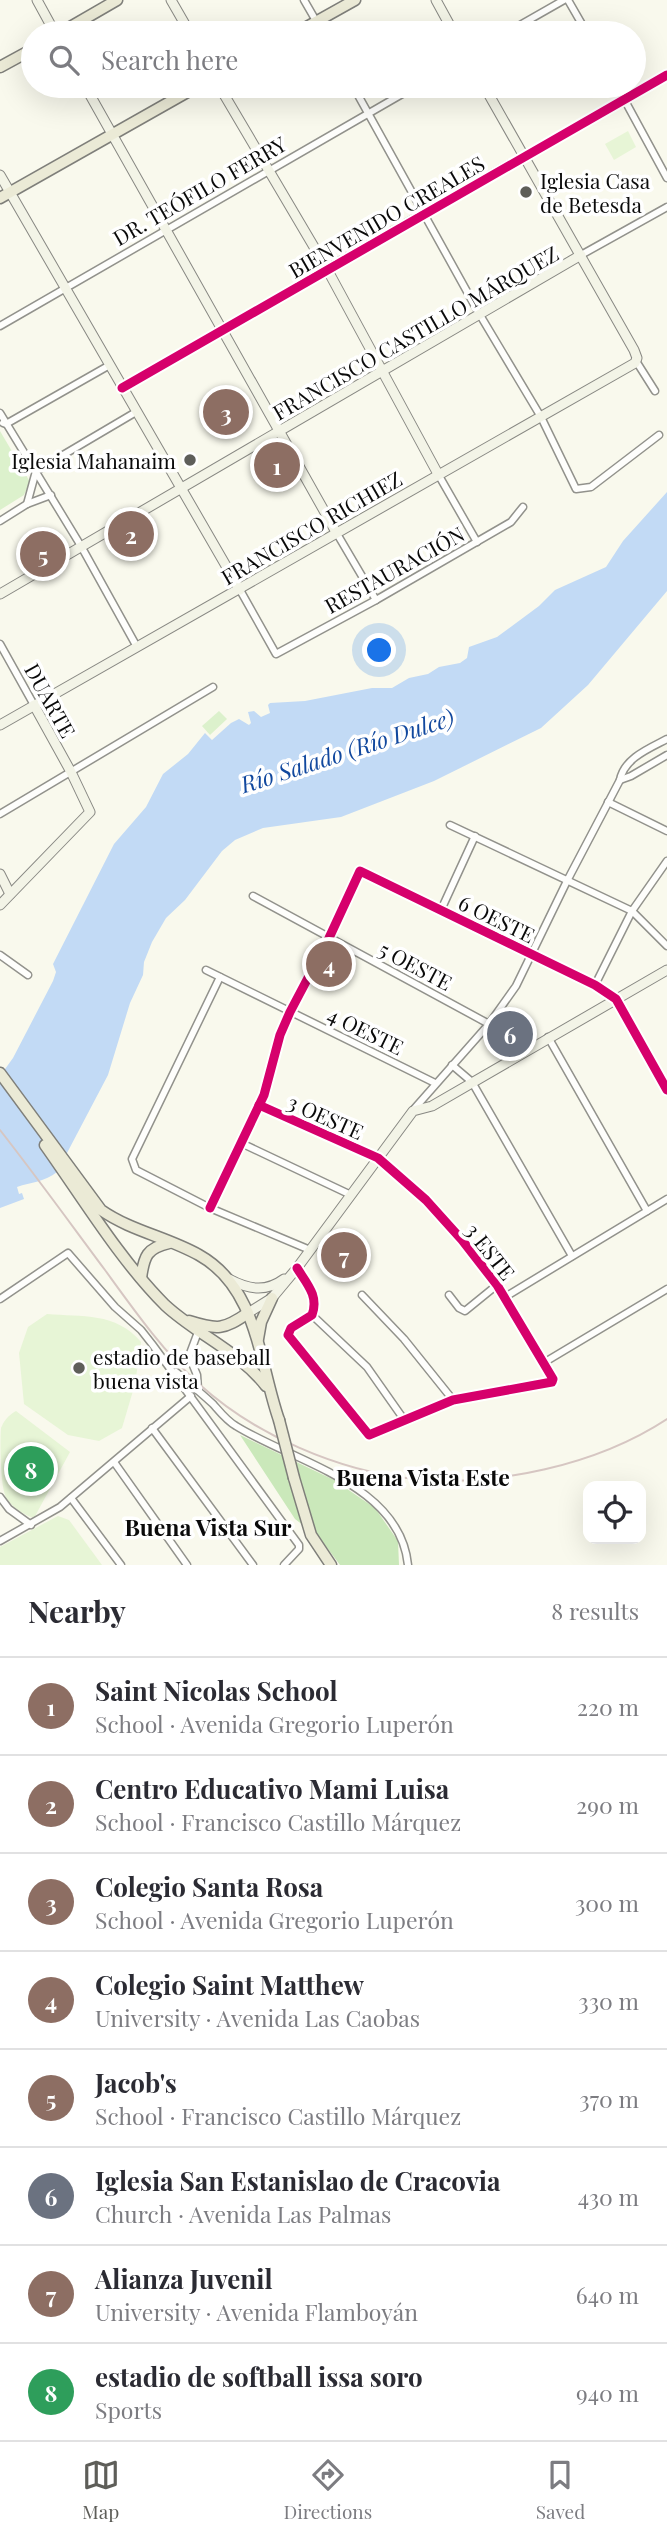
<!DOCTYPE html>
<html lang="en">
<head>
<meta charset="utf-8">
<style>
  body { margin:0; font-family:"Playfair Display",serif; background:#f7f7f7; color:#2b2b33 }
  .controls { position:absolute; right:21px; bottom:21px; display:grid; overflow:hidden; border-radius:14px; box-shadow:0 7px 28px #0002 }
  .controls button { width:63px; height:63px; display:grid; place-items:center; padding:0; border:0; border-bottom:2px solid #e1e1e2; background:#fff; color:#2b2b33; font:35px sans-serif }
  .you { position:absolute; left:380px; top:651px; width:24px; height:24px; margin:-18px; border:5px solid #fff; border-radius:50%; background:#1a73e8; box-shadow:0 0 0 10px #1a73e833 }
  .badge { display:grid; place-items:center; width:46px; height:46px; border-radius:50%; background:#5e5e59; color:#fff; font-size:23px; font-weight:700 }
  .pin { position:absolute; translate:-50% -50%; border:4px solid #fff; box-shadow:0 2px 7px #0006 }
  .list { margin:0; padding:0; list-style:none }
  h2 { display:flex; justify-content:space-between; align-items:center; height:91px; margin:0; padding:0 28px; font-size:30px }
  h2 small { font-size:23px; font-weight:400; color:#7c7c81 }
  .list li { display:grid; grid-template-columns:46px 1fr auto; gap:21px; align-items:center; box-sizing:border-box; height:98px; padding:0 28px; border-top:2px solid #e1e1e2 }
  .list b { display:block; font-size:26px; white-space:nowrap }
  .list p { margin:0; font-size:23px; white-space:nowrap; color:#7c7c81 }
  .list em { font-size:23px; font-style:normal; color:#7c7c81 }
  .icon { flex:none; width:38px; height:38px; fill:none; stroke:currentColor; stroke-width:2; stroke-linecap:round; stroke-linejoin:round }
  .map { position:relative; flex:none; width:667px; height:1565px; overflow:hidden }
  .search { position:absolute; background:#fff; box-shadow:0 7px 28px #0002; left:21px; right:21px; top:21px; height:77px; display:flex; align-items:center; gap:18px; box-sizing:border-box; padding:0 24px; border-radius:38px; color:#7c7c81; font-size:26px }
  .sheet { height:875px; background:#fff }
  nav { display:flex; justify-content:space-around; align-items:center; box-sizing:border-box; height:98px; border-top:2px solid #e1e1e2; background:#fff; font-size:19px; color:#7c7c81 }
  nav a { display:grid; justify-items:center; gap:4px }
  nav .on { color:#5e5e59 }
  .map>svg:first-child { display:block }
  .green { fill:#dcf1cc }
  .forest { fill:#cae8ba }
  .pitch { fill:#e7f5d6 }
  .water { fill:#c2daf5 }
  .lines { fill:none; stroke-linecap:round; stroke-linejoin:round }
  .street-casing { stroke:#92928c; stroke-width:9 }
  .secondary-casing { stroke:#888883; stroke-width:11 }
  .primary-casing { stroke:#7f7f7a; stroke-width:13 }
  .street { stroke:#fefefc; stroke-width:6 }
  .secondary { stroke:#f3f4e7; stroke-width:9 }
  .primary { stroke:#ebead6; stroke-width:10 }
  .rail { stroke:#d6c6c2; stroke-width:2 }
  .primary-bridge-casing { stroke:#7f7f7a; stroke-width:13; stroke-linecap:butt }
  .primary-bridge { stroke:#ebead6; stroke-width:10 }
  .cycleway-casing { stroke:#fff; stroke-width:13 }
  .cycleway { stroke:#d6006c; stroke-width:9 }
  .poi-dot { fill:#5e5e59; stroke:#fff; stroke-width:2.5 }
  .labels { text-anchor:middle; dominant-baseline:central; stroke-width:7; stroke-linejoin:round; paint-order:stroke }
  .poi-label { font-size:21px; fill:#0a0a0a; stroke:#fff; text-anchor:start }
  .street-label { font-size:21px; fill:#0a0a0a; stroke:#fff }
  .water-label { font-size:23px; font-style:italic; fill:#11489e; stroke:#fff }
  .neighbourhood-label { font-size:23px; font-weight:bold; fill:#0a0a0a; stroke:#fff }
</style>
</head>
<body>
<div class="map">
<svg width="667" height="1565" viewBox="0 0 667 1565">
  <rect width="100%" height="100%" fill="#f9f9ed"/>
  <g class="green">
    <polygon points="0,431 30,482 24,495 0,510"/>
    <polygon points="219,711 227,719 210,735 202,726"/>
  </g>
  <polygon class="forest" points="240,1435 334,1480 375,1508 398,1541 399,1565 340,1565 319,1537 295,1519"/>
  <g class="pitch">
    <polygon points="628,131 636,147 614,160 605,144"/>
    <path d="M 47,1314 C 82,1317 116,1312 141,1342 L 135,1384 L 122,1428 L 99,1441 L 68,1435 L 24,1404 L 19,1353 L 28,1327 Z"/>
    <path d="M 16,1411 L 70,1452 L 34,1518 C 24,1515 13,1508 7,1499 C 0,1489 0,1440 1,1428 C 4,1420 9,1415 16,1411 Z"/>
    <polygon points="58,1516 69,1520 102,1565 0,1565 0,1547"/>
  </g>
  <path class="water" d="M 667,492 L 667,591 L 588,685 L 541,728 L 434,781 L 341,817 L 263,828 L 235,840 L 222,851 L 185,900 L 166,918 L 152,942 L 144,962 L 143,975 L 130,1003 L 108,1075 L 57,1172 C 45,1182 31,1182 17,1187 L 19,1194 L 22,1193 L 24,1199 L 0,1208 L 0,1076 L 13,1058 L 53,981 L 56,972 L 53,964 L 114,844 L 146,807 L 163,774 L 188,754 L 205,733 L 212,740 L 231,723 L 239,719 L 249,725 L 251,723 L 248,712 L 254,711 L 261,717 L 270,713 L 268,705 L 270,703 L 305,701 L 372,688 L 392,688 L 409,678 L 428,674 L 439,667 L 460,663 L 467,658 L 469,647 L 497,637 L 539,606 L 555,590 L 606,567 L 623,541 Z"/>
  <g class="lines">
    <defs>
      <g id="street">
        <polyline points="304,0 323,33"/>
        <polyline points="568,0 587,33"/>
        <polyline points="506,33 564,0"/>
        <polyline points="353,86 480,315 541,417 576,489 591,487 659,435"/>
        <polyline points="617,86 667,178"/>
        <polyline points="581,255 667,207"/>
        <polyline points="0,326 416,86"/>
        <polyline points="636,361 655,391"/>
        <polyline points="122,388 327,269"/>
        <polyline points="0,413 81,546 137,647"/>
        <polyline points="3,423 6,424 108,366"/>
        <polyline points="438,474 477,542"/>
        <polyline points="27,504 36,471 136,412"/>
        <polyline points="0,521 27,504 51,495"/>
        <polyline points="336,532 376,600"/>
        <polyline points="240,590 276,654 376,600 511,522 523,507"/>
        <polyline points="0,644 34,705"/>
        <polyline points="620,780 631,776 667,755"/>
        <polyline points="608,802 667,831"/>
        <polyline points="0,814 213,687"/>
        <polyline points="450,825 632,911 667,946"/>
        <polyline points="253,896 489,1024"/>
        <polyline points="441,910 475,836"/>
        <polyline points="0,955 28,975"/>
        <polyline points="206,970 435,1083"/>
        <polyline points="220,977 132,1159 136,1170 210,1208 310,1250"/>
        <polyline points="595,985 632,911 667,861"/>
        <polyline points="548,1037 647,1211"/>
        <polyline points="452,1065 472,1082 572,1256"/>
        <path d="M 259,1105 L 378,1158 L 426,1200 L 462,1240 L 497,1285 L 553,1379 L 552,1382 L 453,1400 L 369,1435 L 288,1335 L 291,1328 L 312,1315 C 319,1296 307,1284 297,1268"/>
        <path d="M 414,1109 L 489,1024 L 516,986 L 567,881 L 620,780 C 624,758 650,748 667,739"/>
        <polyline points="241,1143 351,1195"/>
        <polyline points="210,1208 264,1095 280,1035 290,1012 329,938 360,871 595,985 616,999 667,1090"/>
        <polyline points="362,1295 404,1339 453,1400"/>
        <polyline points="449,1295 459,1308 465,1311 497,1285"/>
        <polyline points="505,1297 667,1199"/>
        <polyline points="0,1299 68,1253 115,1307 141,1330 152,1344 299,1545 299,1549 284,1565"/>
        <polyline points="312,1315 367,1367 405,1421"/>
        <polyline points="545,1362 667,1289"/>
        <path d="M 176,1372 C 189,1383 201,1393 213,1404 C 220,1412 227,1421 236,1426 C 294,1462 400,1484 408,1565"/>
        <polyline points="198,1390 197,1375 189,1356 198,1332"/>
        <polyline points="152,1428 253,1565"/>
        <polyline points="114,1462 187,1565"/>
        <polyline points="0,1497 9,1509 31,1525"/>
        <polyline points="71,1498 121,1565"/>
        <polyline points="0,1541 60,1507 191,1396"/>
      </g>
      <g id="secondary">
        <polyline points="37,0 55,33"/>
        <polyline points="171,0 190,33"/>
        <polyline points="436,0 454,33"/>
        <polyline points="85,86 336,532"/>
        <polyline points="219,86 327,269 438,474"/>
        <polyline points="0,175 240,590"/>
        <polyline points="327,269 667,75"/>
        <polyline points="0,594 581,255"/>
        <polyline points="0,725 635,363 637,358 634,350 484,86"/>
        <polyline points="0,874 10,894"/>
        <polyline points="0,905 90,812 71,772 34,705"/>
        <path d="M 229,1279 C 248,1289 265,1293 284,1279"/>
        <polyline points="248,1313 272,1298 297,1268 413,1111 432,1106 667,970"/>
      </g>
      <g id="primary">
        <polyline points="60,33 117,0"/>
        <polyline points="296,33 355,0"/>
        <polyline points="0,67 33,49"/>
        <polyline points="0,198 198,86"/>
        <path d="M 0,1073 L 101,1210 C 131,1231 167,1237 199,1255 C 258,1288 259,1363 279,1420"/>
        <path d="M 45,1145 C 82,1197 120,1260 165,1305 C 196,1334 240,1352 266,1386"/>
        <path d="M 141,1278 C 144,1256 147,1248 169,1243"/>
        <path d="M 189,1321 C 218,1330 223,1330 248,1313"/>
        <polyline points="258,1339 261,1322 272,1298"/>
        <polyline points="294,1478 311,1535 331,1565"/>
      </g>
    </defs>
    <use href="#street" class="street-casing"/>
    <use href="#secondary" class="secondary-casing"/>
    <use href="#primary" class="primary-casing"/>
    <use href="#street" class="street"/>
    <use href="#secondary" class="secondary"/>
    <use href="#primary" class="primary"/>
    <path class="rail" d="M 0,1130 C 36,1176 70,1223 105,1270 C 134,1310 162,1350 199,1384 C 255,1435 338,1471 414,1479 C 496,1487 597,1465 667,1419"/>
    <defs>
      <polyline id="primary-bridge" points="279,1420 294,1478"/>
    </defs>
    <use href="#primary-bridge" class="primary-bridge-casing"/>
    <use href="#primary-bridge" class="primary-bridge"/>
    <defs>
      <g id="cycleway">
        <polyline points="122,388 667,75"/>
        <path d="M 259,1105 L 378,1158 L 426,1200 L 462,1240 L 497,1285 L 553,1379 L 552,1382 L 453,1400 L 369,1435 L 288,1335 L 291,1328 L 312,1315 C 319,1296 307,1284 297,1268"/>
        <polyline points="210,1208 264,1095 280,1035 290,1012 329,938 360,871 595,985 616,999 667,1090"/>
      </g>
    </defs>
    <use href="#cycleway" class="cycleway-casing"/>
    <use href="#cycleway" class="cycleway"/>
  </g>
  <g class="poi-dot">
    <circle cx="526" cy="192" r="7"/>
    <circle cx="190" cy="460" r="7"/>
    <circle cx="79" cy="1368" r="7"/>
  </g>
  <g class="labels">
    <g class="poi-label">
      <text x="540" y="180">Iglesia Casa<tspan x="540" dy="24">de Betesda</tspan></text>
      <text x="176" y="460" text-anchor="end">Iglesia Mahanaim</text>
      <text x="93" y="1356">estadio de baseball<tspan x="93" dy="24">buena vista</tspan></text>
    </g>
    <g class="street-label">
      <text transform="translate(199 190) rotate(-30)">DR. TEÓFILO FERRY</text>
      <text transform="translate(386 216) rotate(-30)">BIENVENIDO CREALES</text>
      <text transform="translate(415 332) rotate(-30)">FRANCISCO CASTILLO MÁRQUEZ</text>
      <text transform="translate(311 527) rotate(-30)">FRANCISCO RICHIEZ</text>
      <text transform="translate(394 569) rotate(-29)">RESTAURACIÓN</text>
      <text transform="translate(51 700) rotate(61)">DUARTE</text>
      <text transform="translate(497 918) rotate(26)">6 OESTE</text>
      <text transform="translate(416 965) rotate(28)">5 OESTE</text>
      <text transform="translate(366 1030) rotate(26)">4 OESTE</text>
      <text transform="translate(326 1116) rotate(24)">3 OESTE</text>
      <text transform="translate(491 1251) rotate(52)">3 ESTE</text>
    </g>
    <g class="water-label">
      <text transform="translate(347 750) rotate(-18)">Río Salado (Río Dulce)</text>
    </g>
    <g class="neighbourhood-label">
      <text x="423" y="1476">Buena Vista Este</text>
      <text x="208" y="1526">Buena Vista Sur</text>
    </g>
  </g>
</svg>
<div class="controls">
<button><svg class="icon" aria-label="locate" viewBox="0 0 24 24"><circle cx="12" cy="12" r="6"/><path d="M12 2v4M12 18v4M2 12h4M18 12h4"/></svg></button>
</div>
<div class="you"></div>
<div class="pin badge" style="left:277px;top:465px;background:#8d6e63">1</div>
<div class="pin badge" style="left:131px;top:534px;background:#8d6e63">2</div>
<div class="pin badge" style="left:226px;top:412px;background:#8d6e63">3</div>
<div class="pin badge" style="left:329px;top:964px;background:#8d6e63">4</div>
<div class="pin badge" style="left:43px;top:554px;background:#8d6e63">5</div>
<div class="pin badge" style="left:510px;top:1034px;background:#6b7280">6</div>
<div class="pin badge" style="left:344px;top:1255px;background:#8d6e63">7</div>
<div class="pin badge" style="left:31px;top:1469px;background:#2e9e5b">8</div>
<div class="search"><svg class="icon" aria-label="search" viewBox="0 0 24 24"><circle cx="10" cy="10" r="6"/><path d="M15 15l6 6"/></svg>Search here</div>
</div>
<section class="sheet">
<h2>Nearby<small>8 results</small></h2>
<ul class="list">
<li><span class="badge" style="background:#8d6e63">1</span><div><b>Saint Nicolas School</b><p>School · Avenida Gregorio Luperón</p></div><em>220 m</em></li>
<li><span class="badge" style="background:#8d6e63">2</span><div><b>Centro Educativo Mami Luisa</b><p>School · Francisco Castillo Márquez</p></div><em>290 m</em></li>
<li><span class="badge" style="background:#8d6e63">3</span><div><b>Colegio Santa Rosa</b><p>School · Avenida Gregorio Luperón</p></div><em>300 m</em></li>
<li><span class="badge" style="background:#8d6e63">4</span><div><b>Colegio Saint Matthew</b><p>University · Avenida Las Caobas</p></div><em>330 m</em></li>
<li><span class="badge" style="background:#8d6e63">5</span><div><b>Jacob's</b><p>School · Francisco Castillo Márquez</p></div><em>370 m</em></li>
<li><span class="badge" style="background:#6b7280">6</span><div><b>Iglesia San Estanislao de Cracovia</b><p>Church · Avenida Las Palmas</p></div><em>430 m</em></li>
<li><span class="badge" style="background:#8d6e63">7</span><div><b>Alianza Juvenil</b><p>University · Avenida Flamboyán</p></div><em>640 m</em></li>
<li><span class="badge" style="background:#2e9e5b">8</span><div><b>estadio de softball issa soro</b><p>Sports</p></div><em>940 m</em></li>
</ul>
</section>
<nav>
<a class="on"><svg class="icon" aria-label="map" viewBox="0 0 24 24"><path d="M3 6l6-2 6 2 6-2v14l-6 2-6-2-6 2zM9 4v14M15 6v14"/></svg>Map</a>
<a><svg class="icon" aria-label="directions" viewBox="0 0 24 24"><path d="M12 3l9 9-9 9-9-9zM9 14v-3h6M13 9l2 2-2 2"/></svg>Directions</a>
<a><svg class="icon" aria-label="saved" viewBox="0 0 24 24"><path d="M7 4h10v16l-5-4-5 4z"/></svg>Saved</a>
</nav>
</body>
</html>
